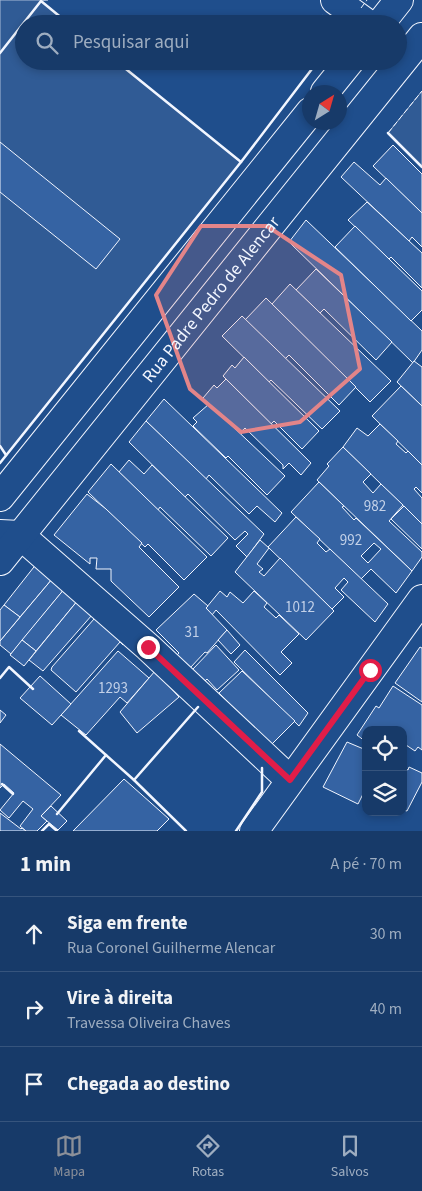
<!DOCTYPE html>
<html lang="pt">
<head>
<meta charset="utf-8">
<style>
  body { margin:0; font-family:"Source Sans 3",sans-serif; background:#20416f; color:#f1f3f6 }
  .controls { position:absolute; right:15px; bottom:15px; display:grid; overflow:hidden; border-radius:10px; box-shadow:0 2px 8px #0003 }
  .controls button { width:45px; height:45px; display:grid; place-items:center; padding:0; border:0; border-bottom:1px solid #36547d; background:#173a69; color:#f1f3f6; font:25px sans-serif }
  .compass { position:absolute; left:302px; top:85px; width:45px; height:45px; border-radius:50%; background:#173a69; box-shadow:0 2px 8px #0003; rotate:37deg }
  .stop { position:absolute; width:15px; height:15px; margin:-11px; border:4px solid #e11d48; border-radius:50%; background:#fff }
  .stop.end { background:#e11d48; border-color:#fff; box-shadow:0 1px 5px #0008 }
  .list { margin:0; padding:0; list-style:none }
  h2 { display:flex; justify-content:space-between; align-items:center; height:65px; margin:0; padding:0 20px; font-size:21px }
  h2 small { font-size:16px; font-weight:400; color:#9eadc0 }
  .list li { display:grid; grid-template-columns:32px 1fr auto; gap:15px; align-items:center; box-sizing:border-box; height:75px; padding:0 20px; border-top:1px solid #36547d }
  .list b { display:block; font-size:19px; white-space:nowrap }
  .list p { margin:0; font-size:16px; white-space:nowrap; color:#9eadc0 }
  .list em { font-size:16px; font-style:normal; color:#9eadc0 }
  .icon { flex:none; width:28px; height:28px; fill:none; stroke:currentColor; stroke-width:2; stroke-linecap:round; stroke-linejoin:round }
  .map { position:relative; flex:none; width:422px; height:831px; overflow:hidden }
  .search { position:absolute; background:#173a69; box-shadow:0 2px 8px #0003; left:15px; right:15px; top:15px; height:55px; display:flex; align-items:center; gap:12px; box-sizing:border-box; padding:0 18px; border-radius:28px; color:#9eadc0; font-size:19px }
  .sheet { height:290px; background:#173a69 }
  nav { display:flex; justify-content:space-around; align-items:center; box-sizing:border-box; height:70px; border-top:1px solid #36547d; background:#173a69; font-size:14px; color:#9eadc0 }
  nav a { display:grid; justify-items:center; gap:2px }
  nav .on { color:#8c9099 }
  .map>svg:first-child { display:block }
  .green { fill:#305b95; stroke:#a8bbd7 }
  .building { fill:#3563a3; stroke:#f2f6ff; fill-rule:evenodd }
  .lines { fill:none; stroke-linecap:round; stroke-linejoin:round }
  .minor-casing { stroke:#f2f6ff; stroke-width:30 }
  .major-casing { stroke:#f2f6ff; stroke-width:30 }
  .minor { stroke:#1f4e8c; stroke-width:28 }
  .major { stroke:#1f4e8c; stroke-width:28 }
  .fence { stroke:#f2f6ff; stroke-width:1; stroke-dasharray:6 2.5; stroke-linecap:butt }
  .wall { stroke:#f2f6ff; stroke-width:2.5 }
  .route { stroke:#e11d48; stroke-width:6 }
  .marked { fill:#e38589; fill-opacity:0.2; stroke:#e38589; stroke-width:4; stroke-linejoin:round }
  .labels { text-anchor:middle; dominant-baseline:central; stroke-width:4; stroke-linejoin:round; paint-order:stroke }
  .number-label { font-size:15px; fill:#c3d1e8 }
  .street-label { font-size:18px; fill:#f2f6ff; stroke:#1f4e8c }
</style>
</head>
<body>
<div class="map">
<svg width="422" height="831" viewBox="0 0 422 831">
  <rect width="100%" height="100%" fill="#1f4e8c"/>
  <g class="green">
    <polygon points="0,0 48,0 41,1 69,24 24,24 24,61 116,61 241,162 6,455 0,446"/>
    <polygon points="422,91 422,167 388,133"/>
  </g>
  <g class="building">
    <polygon points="322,15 332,24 315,24"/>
    <polygon points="295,61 310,61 304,69"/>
    <polygon points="0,142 120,239 96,269 0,192"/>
    <polygon points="393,145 422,174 422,213 373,166"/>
    <polygon points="354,162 380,185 386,178 422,213 422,247 412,237 409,241 341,177"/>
    <polygon points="367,202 422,253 422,288 391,257 389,259 348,220"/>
    <polygon points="306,220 422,331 422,350 413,363 289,242"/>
    <polygon points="355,226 422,291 422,310 411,321 335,247"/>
    <polygon points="316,269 392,342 376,360 324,309 320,313 296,290"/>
    <polygon points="290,284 391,381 370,402 272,304"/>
    <polygon points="266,298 356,387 339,405 289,355 285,359 245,320"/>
    <polygon points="242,316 340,411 322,429 271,380 269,382 222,336"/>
    <polygon points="244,357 319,431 302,449 274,421 271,424 223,376 232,365 235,368"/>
    <polygon points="414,361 422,367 422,406 397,382"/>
    <polygon points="226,379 311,463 301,475 289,463 283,469 283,465 245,428 240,433 203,398 214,385 217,388"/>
    <polygon points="401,386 422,406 422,465 372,416"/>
    <polygon points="164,399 282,513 275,522 257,506 249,514 209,475 206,479 146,421"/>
    <polygon points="209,404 285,476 267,495 228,456 226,458 193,426 197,422 193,418"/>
    <polygon points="146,421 264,534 247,557 236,546 248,534 245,531 235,540 188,494 185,497 129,442"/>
    <polygon points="380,424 398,441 396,444 406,453 408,451 422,465 422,493 416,487 414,489 422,498 422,524 343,447 357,428 368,436"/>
    <polygon points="343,447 371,474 363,482 373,493 381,484 403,505 389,521 422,552 422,557 412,571 317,480 329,466 327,464"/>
    <polygon points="129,460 144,474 152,465 228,538 211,556 160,507 158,510 119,472"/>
    <polygon points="111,464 207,557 184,580 148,544 145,547 88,492"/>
    <path d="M 319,482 L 344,506 L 342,507 L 354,520 L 356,518 L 412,571 L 396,593 L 371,569 L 361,579 L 291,512 ZM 374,543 L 381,549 L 368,563 L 361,556 Z"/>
    <polygon points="87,494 106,509 142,543 139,547 179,587 149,617 111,581 111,569 96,569 97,558 90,558 90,564 54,535"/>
    <polygon points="404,506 422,524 422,549 391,519"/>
    <polygon points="296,517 320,539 317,543 326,552 330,549 388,604 375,622 341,590 348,582 344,578 335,588 344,597 332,609 268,547"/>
    <polygon points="260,540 269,548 257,564 263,569 259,572 264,576 280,558 334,611 306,640 235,572"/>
    <polygon points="41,558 58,572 20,617 4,605"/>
    <polygon points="58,572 70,582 11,654 0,645 0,641"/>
    <polygon points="70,582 83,594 36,651 22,640"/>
    <polygon points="220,591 227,597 230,592 243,603 254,591 267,603 264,607 276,618 279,615 299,634 281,652 292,663 280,675 216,610 212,615 206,608"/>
    <polygon points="83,594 99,607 43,671 29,660"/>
    <polygon points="194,594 208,606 206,608 227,630 207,653 205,652 190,668 177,655 179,653 156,630"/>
    <polygon points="4,605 20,617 0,641 0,610"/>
    <polygon points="99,607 131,636 123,645 120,642 76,692 51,670 52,667 94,619 91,616"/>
    <polygon points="227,630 240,645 231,654 218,640"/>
    <polygon points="22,640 36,651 24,666 10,655"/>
    <polygon points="216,645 239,670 217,690 207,679 204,682 192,670"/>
    <polygon points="420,647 422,648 422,702 395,683"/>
    <polygon points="245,650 308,713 299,726 234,662"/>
    <polygon points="118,651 149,678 127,703 120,697 86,735 61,715"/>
    <polygon points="155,671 179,697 137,733 120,712"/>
    <polygon points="242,671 295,721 271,745 219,693"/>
    <polygon points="40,676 71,704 52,725 20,698"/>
    <polygon points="393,686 422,705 422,750 418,747 415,751 403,743 403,730 366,730 366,742 357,735 376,706 379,708"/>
    <polygon points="0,710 6,715 0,723"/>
    <polygon points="347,742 366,750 366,793 364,792 358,804 323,787"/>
    <polygon points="0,744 61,795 41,816 47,821 37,831 26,831 20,826 33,809 23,801 9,818 0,810 14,793 4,784 0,788"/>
    <polygon points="403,767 408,770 409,767 422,773 422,782 407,811 403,810"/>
    <polygon points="124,779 169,819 157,831 73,831"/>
    <polygon points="51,806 67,821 58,830 41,816"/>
    <polygon points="0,813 21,829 22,828 26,831 0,831"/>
  </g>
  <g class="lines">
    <defs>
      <g id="minor">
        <polyline points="335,0 368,24"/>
        <polyline points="0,534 20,535 148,647 290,780"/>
        <polyline points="254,831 422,599"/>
      </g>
      <g id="major">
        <polyline points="380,24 399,0"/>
        <polyline points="325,92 350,61"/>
        <polyline points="0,497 310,112"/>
        <path id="s1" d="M 0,561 L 422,37"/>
      </g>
    </defs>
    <use href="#minor" class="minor-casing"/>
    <use href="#major" class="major-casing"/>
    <use href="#minor" class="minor"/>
    <use href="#major" class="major"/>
    <g class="fence">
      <polyline points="361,8 367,0"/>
      <polyline points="388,133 422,91"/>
    </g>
    <g class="wall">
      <polyline points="0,53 41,1 69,24"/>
      <polyline points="388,133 422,167"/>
      <polyline points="241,162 318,61"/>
      <polyline points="0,446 6,455"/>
      <polyline points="0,463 241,162 116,61"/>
      <polyline points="0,678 9,667 33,689"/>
      <polyline points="79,731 134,780"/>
      <polyline points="2,784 13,794"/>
      <polyline points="57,814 106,755"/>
      <polyline points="42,831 49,824 57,831"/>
      <polyline points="186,831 134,780 198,707"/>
      <polyline points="236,831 262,792 262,768"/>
    </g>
  </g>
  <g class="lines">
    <polyline class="route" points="148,647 290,780 370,670"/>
  </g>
  <path class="marked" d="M 201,226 L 267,226 L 341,275 L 360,369 L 300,422 L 241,432 L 190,389 L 156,295 Z"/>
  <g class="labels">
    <g class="number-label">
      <text x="375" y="506">982</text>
      <text x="351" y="540">992</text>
      <text x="300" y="607">1012</text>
      <text x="192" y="632">31</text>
      <text x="113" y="688">1293</text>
    </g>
    <g class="street-label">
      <text stroke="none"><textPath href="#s1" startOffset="336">Rua Padre Pedro de Alencar</textPath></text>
    </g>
  </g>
</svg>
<div class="controls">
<button><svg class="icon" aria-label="locate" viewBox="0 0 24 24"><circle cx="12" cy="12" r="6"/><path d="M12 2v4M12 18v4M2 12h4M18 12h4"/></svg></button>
<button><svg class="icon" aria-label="layers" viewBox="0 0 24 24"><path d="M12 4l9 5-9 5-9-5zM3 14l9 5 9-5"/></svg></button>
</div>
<svg class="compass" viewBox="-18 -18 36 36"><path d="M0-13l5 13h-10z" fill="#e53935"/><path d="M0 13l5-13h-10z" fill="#9eadc0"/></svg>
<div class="stop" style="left:370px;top:670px"></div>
<div class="stop end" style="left:148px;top:647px"></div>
<div class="search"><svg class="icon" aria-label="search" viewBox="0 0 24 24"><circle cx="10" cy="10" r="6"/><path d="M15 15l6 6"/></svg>Pesquisar aqui</div>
</div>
<section class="sheet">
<h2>1 min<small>A pé · 70 m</small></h2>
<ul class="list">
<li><svg class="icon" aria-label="ahead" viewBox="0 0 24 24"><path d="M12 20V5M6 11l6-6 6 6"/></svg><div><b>Siga em frente</b><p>Rua Coronel Guilherme Alencar</p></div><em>30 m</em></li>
<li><svg class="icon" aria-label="right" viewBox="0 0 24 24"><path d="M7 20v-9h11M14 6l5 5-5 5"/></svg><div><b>Vire à direita</b><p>Travessa Oliveira Chaves</p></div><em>40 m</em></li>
<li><svg class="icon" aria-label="arrive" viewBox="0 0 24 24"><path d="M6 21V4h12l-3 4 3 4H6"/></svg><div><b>Chegada ao destino</b></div></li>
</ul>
</section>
<nav>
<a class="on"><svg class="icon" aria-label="map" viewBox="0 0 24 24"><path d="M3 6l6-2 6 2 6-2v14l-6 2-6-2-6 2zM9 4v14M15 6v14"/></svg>Mapa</a>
<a><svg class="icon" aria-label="directions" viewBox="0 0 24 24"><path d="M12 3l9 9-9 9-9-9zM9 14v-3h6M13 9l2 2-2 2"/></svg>Rotas</a>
<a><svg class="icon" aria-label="saved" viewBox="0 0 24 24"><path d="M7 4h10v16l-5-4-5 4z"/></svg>Salvos</a>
</nav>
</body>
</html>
